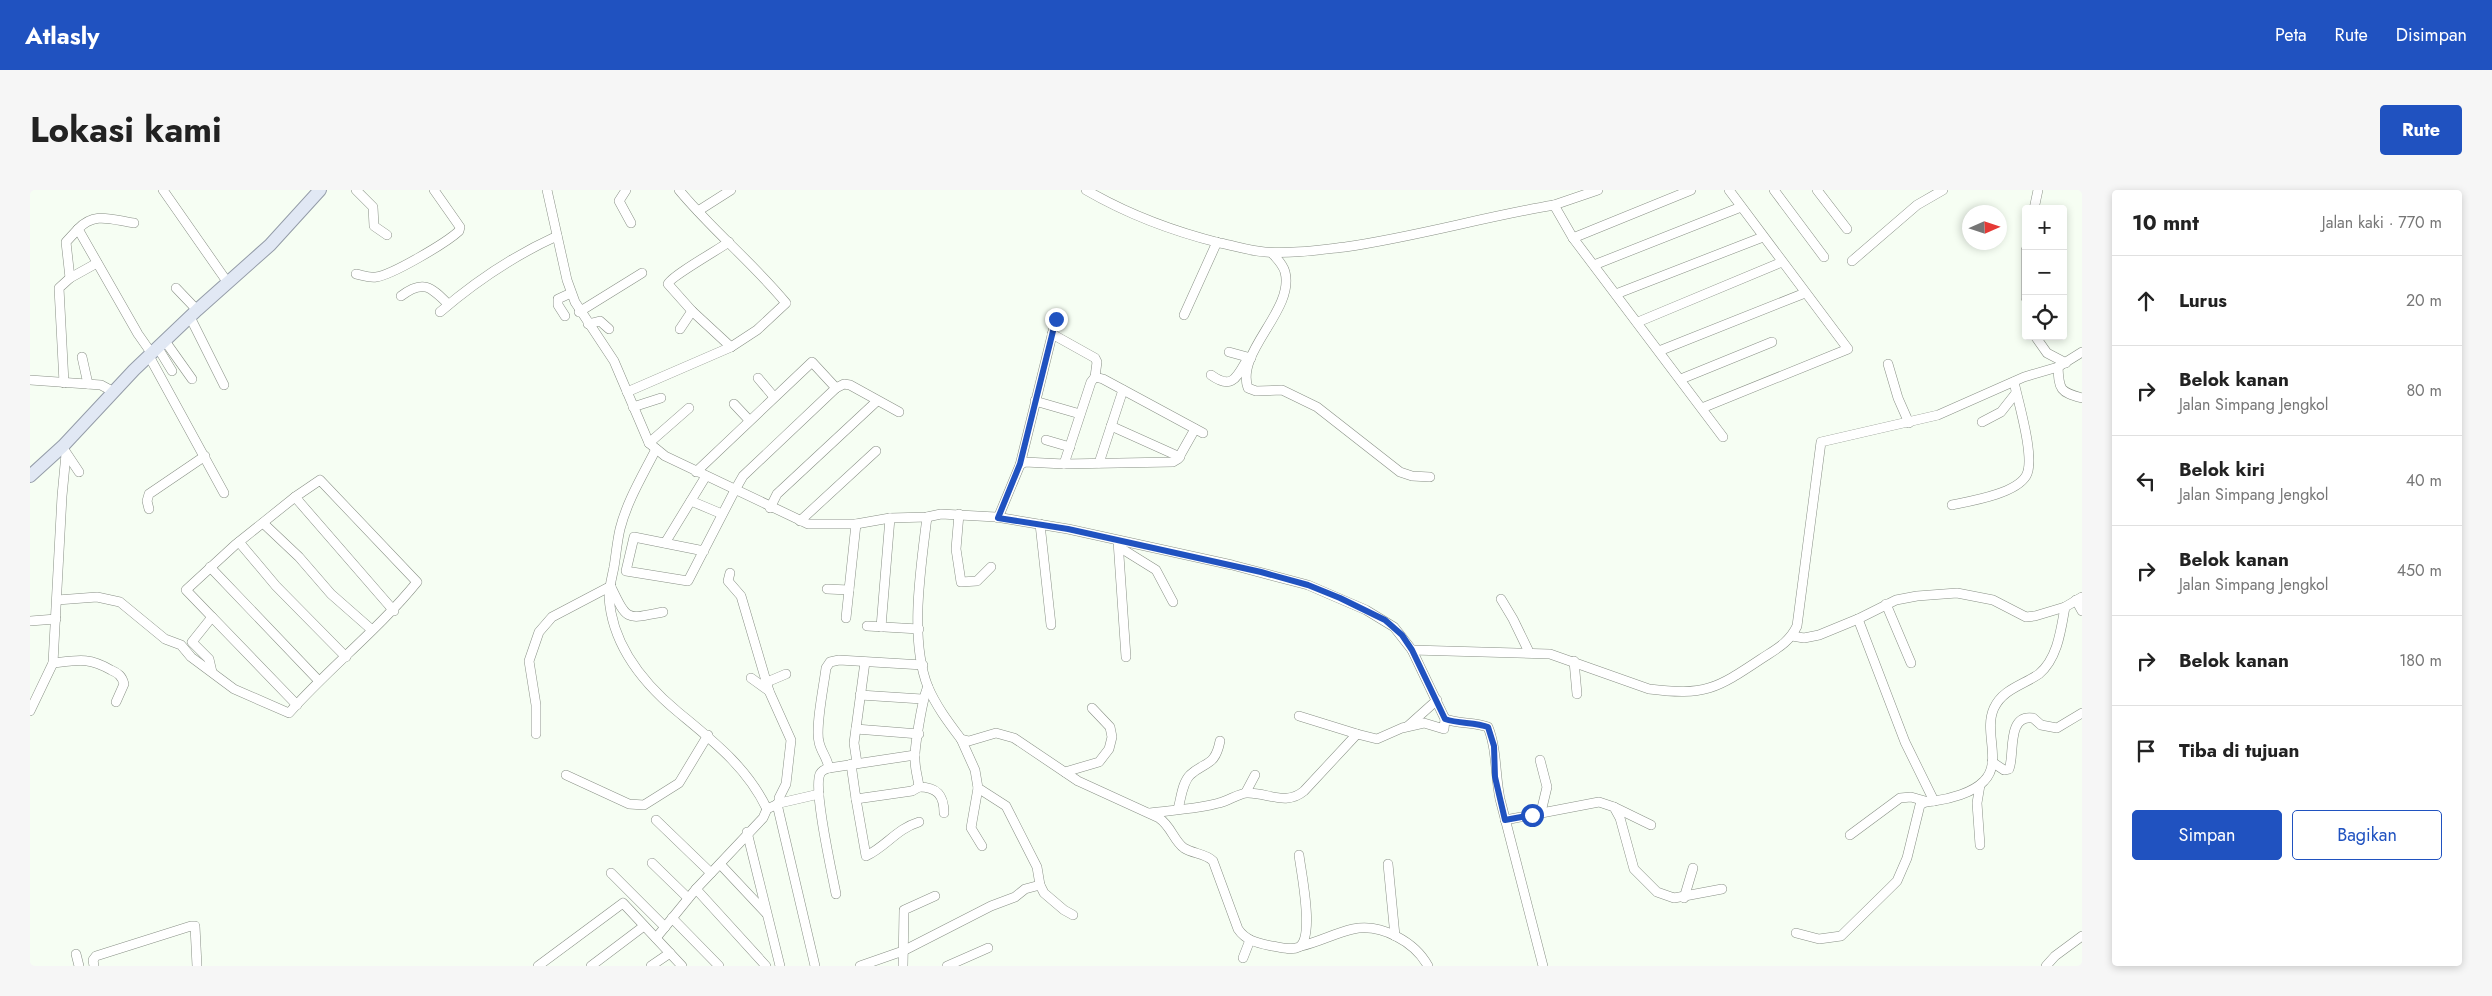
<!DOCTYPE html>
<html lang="id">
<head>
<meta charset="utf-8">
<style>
  body { margin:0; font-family:Jost,sans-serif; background:#f6f6f6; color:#222 }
  .controls { position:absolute; right:15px; top:15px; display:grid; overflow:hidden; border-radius:5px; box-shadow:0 2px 8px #0003 }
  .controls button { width:45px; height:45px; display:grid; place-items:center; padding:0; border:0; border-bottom:1px solid #e0e0e0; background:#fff; color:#222; font:25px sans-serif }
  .compass { position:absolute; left:1932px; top:15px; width:45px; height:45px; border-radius:50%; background:#fff; box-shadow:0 2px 8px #0003; rotate:87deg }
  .stop { position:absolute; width:15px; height:15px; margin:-11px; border:4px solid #2052c0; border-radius:50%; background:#fff }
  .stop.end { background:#2052c0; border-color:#fff; box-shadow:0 1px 5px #0008 }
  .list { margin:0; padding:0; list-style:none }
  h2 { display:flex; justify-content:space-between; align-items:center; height:65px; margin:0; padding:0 20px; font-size:21px }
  h2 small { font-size:16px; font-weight:400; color:#767676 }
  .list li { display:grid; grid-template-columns:32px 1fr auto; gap:15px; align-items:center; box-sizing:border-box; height:90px; padding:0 20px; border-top:1px solid #e0e0e0 }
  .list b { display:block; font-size:19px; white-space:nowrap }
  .list p { margin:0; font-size:16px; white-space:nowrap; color:#767676 }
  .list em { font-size:16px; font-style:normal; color:#767676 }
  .actions { display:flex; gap:10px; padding:15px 20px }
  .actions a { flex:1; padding:11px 0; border:1px solid #2052c0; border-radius:5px; text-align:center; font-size:18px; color:#2052c0 }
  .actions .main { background:#2052c0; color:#fff }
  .icon { flex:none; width:28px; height:28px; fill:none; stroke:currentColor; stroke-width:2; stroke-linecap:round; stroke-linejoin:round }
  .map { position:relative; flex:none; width:2052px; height:776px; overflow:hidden; border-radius:5px }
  header { display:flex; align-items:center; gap:30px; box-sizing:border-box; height:70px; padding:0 25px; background:#2052c0; color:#fff }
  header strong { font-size:24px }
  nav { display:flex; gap:28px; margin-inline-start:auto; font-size:18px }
  .intro { display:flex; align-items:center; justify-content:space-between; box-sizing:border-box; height:120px; padding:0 30px }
  h1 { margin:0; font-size:35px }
  .button { padding:12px 22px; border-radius:5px; background:#2052c0; color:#fff; font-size:18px; font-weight:700 }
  main { display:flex; gap:30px; padding:0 30px }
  aside { flex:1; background:#fff; border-radius:5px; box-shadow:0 2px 8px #0003 }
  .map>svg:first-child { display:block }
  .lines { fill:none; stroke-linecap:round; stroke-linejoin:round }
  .street-casing { stroke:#899086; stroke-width:10 }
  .primary-casing { stroke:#949ca8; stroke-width:14 }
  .street { stroke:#fff; stroke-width:9 }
  .primary { stroke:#e1e8f4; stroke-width:12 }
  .route { stroke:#2052c0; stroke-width:6 }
</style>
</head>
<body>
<header>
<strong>Atlasly</strong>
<nav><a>Peta</a><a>Rute</a><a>Disimpan</a></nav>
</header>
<div class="intro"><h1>Lokasi kami</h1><a class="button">Rute</a></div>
<main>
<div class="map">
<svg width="2052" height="776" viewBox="0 0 2052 776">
  <rect width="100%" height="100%" fill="#f6fef3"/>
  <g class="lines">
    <defs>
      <g id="street">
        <polyline points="133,0 198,93"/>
        <polyline points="326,0 343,17 344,36 357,45"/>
        <path d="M 517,0 L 537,90 L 545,112 L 584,171 L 619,253 L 635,266 L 778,334 L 826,334 L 860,328 L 897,327 L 911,324 L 966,327 L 1038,339 L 1202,375 L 1278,395 L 1336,420 L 1364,437 L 1382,460 L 1415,529 L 1414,539 L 1394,533 L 1372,538 L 1347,549 L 1327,544 L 1274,601 C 1256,616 1239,603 1218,603 C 1211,602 1198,611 1189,613 C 1167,619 1143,620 1120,623"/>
        <polyline points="596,0 589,11 601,33"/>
        <path d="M 1056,0 C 1099,25 1142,41 1190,53 C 1205,56 1220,61 1235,62 C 1261,64 1288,60 1315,57 C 1385,47 1453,27 1524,15 L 1543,48 L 1693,247"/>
        <polyline points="1744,0 1794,67"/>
        <polyline points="1787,0 1817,39"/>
        <polyline points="1524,15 1568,0"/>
        <polyline points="2004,19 2008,0"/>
        <polyline points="668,21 701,0"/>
        <path d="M 104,33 C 82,30 65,21 48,39 L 108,144 L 122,164"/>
        <polyline points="1543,48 1661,0"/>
        <path d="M 699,52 C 689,59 640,87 638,94 L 662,121 L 701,157"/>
        <polyline points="1996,60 1996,108"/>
        <path d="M 1242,63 C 1247,69 1253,74 1255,82 C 1265,120 1205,162 1218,198 L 1226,201 L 1252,200 L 1287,217 L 1370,282 L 1382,286 L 1400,287"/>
        <polyline points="1822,71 1887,15 1913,0"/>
        <polyline points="1564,75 1711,17"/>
        <path d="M 326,84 C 332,85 339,88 346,87 C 362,85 416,53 429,41 L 430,37 L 404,0"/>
        <polyline points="40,88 36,52 48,39"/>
        <polyline points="146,98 167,120"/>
        <polyline points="1586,104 1733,47"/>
        <path d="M 371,106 C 393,89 401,97 418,114"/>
        <path d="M 410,122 C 446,91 483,66 527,46"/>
        <polyline points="549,122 612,83"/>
        <polyline points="1154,125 1187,52"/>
        <polyline points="535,126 528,115 528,109 541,103"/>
        <polyline points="160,127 194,195"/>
        <polyline points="1608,132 1752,72"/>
        <polyline points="558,134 570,131 579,139"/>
        <polyline points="650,139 662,121"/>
        <polyline points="1022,144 1065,168 1067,172 1065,187"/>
        <polyline points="2005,146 2017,163 2036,173"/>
        <polyline points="135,151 162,189"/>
        <polyline points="128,158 142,181"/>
        <polyline points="1629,161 1775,103"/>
        <polyline points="1199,162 1221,168"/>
        <polyline points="119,166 194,303"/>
        <polyline points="52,167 58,194"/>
        <polyline points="1858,174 1868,208 1879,233"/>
        <path d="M 2028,177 C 2029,200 2030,202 2052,208"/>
        <path d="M 1181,185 C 1203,201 1207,186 1218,168"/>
        <polyline points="728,188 744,207"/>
        <polyline points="1651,189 1742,152"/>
        <polyline points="0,190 71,195 84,202"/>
        <polyline points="34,193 29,98 40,88 67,73"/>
        <polyline points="806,198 814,194 820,195 869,222"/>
        <path d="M 597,202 L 701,157 L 727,140 L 756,113 C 723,73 682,40 649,0"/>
        <polyline points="1005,211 1050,224"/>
        <polyline points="704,214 719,230"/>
        <polyline points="603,217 631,208"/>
        <polyline points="1672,218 1818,159 1699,0"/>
        <polyline points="1952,232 1971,222 1986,203"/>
        <polyline points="1081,236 1150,267"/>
        <polyline points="1016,250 1040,257"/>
        <polyline points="619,253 659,218"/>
        <path d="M 626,259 C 613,285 597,311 590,339 C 587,352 586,365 584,377 C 582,387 579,398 579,407 C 582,455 613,493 648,522 C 683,551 717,577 737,619"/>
        <polyline points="35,261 49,282"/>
        <polyline points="1069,273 1093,200"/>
        <polyline points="1034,274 1061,192 1065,187 1073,189 1173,243"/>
        <polyline points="990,275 1026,129"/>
        <polyline points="666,282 782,172 806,198 713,286 705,300 658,391 596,381 604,347 674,361"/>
        <polyline points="661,311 692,324"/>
        <path d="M 1922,315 C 1941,311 1985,304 1996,286 C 2006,270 1988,211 1984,192"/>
        <polyline points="740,318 747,304 847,211"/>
        <polyline points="119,319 117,311 119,304 175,266"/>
        <polyline points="929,324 926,359 931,392 947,391 961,377"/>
        <path d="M 897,327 C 891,377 879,449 898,497 C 906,516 919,533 931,549 L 939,551 L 966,543 L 984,548 L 1048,591 L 1129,628 C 1141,636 1144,651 1154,658 C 1163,664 1175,663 1183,671 L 1208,739 C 1216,751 1228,753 1242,756 C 1249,757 1261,761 1269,757 C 1285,747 1271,682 1269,665"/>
        <polyline points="968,328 990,275 995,272 1034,274 1143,272 1148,269 1165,239"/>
        <polyline points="770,331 846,261"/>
        <polyline points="233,333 269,367 301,404 342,440"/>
        <polyline points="1010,334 1021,435"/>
        <polyline points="1088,351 1096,467"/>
        <polyline points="209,352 246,396 316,467"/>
        <polyline points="635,353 676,286"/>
        <polyline points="1089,357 1126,380 1143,412"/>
        <polyline points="180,377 288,490"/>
        <polyline points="700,383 698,391 711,406 739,501 761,550 756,594 749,608 750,613"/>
        <path d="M 581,397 C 598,432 596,429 633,422"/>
        <polyline points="797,399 819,400"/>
        <polyline points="1471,409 1483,429 1499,462"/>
        <path d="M 27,410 L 67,407 L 90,412 L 135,449 L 151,455 L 161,467 L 204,499 L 259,523 C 300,477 348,440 387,392 L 290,290 L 265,307 L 364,421"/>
        <polyline points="2046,410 2052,421"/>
        <polyline points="1856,414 1881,473"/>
        <polyline points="182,427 267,515"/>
        <polyline points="816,428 826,334"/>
        <polyline points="1828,429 1875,552 1904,611"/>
        <polyline points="0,431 26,429"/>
        <polyline points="837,436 889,439"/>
        <polyline points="851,437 860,328"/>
        <polyline points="1762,446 1774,448 1789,445 1828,429 1866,410 1887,406 1927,403 1963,410 1996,427 2005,426 2035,417"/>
        <path d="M 1382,460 L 1520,464 L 1619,499 C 1675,506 1686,499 1731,469 C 1746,459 1759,453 1767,436 L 1791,252 L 1908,225 L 1994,187 L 2028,177 L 2052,162"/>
        <polyline points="1544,471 1547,504"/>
        <path d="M 23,473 C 48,470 59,467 81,480 C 88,483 92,486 94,494 L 86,512"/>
        <polyline points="182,482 179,469 162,452 182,427 156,400 205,355 265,307"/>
        <polyline points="721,488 739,501"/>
        <polyline points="737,492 756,484"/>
        <path d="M 898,497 C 893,505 884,559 885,570 C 885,579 888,588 889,597 C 907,597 914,605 914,623"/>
        <polyline points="830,505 892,509"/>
        <polyline points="0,521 23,473 32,306 36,264"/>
        <polyline points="1269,526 1327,544"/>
        <path d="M 1415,529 C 1429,534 1444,532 1458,537 C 1467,559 1465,585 1470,609 L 1513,776"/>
        <polyline points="1378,536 1407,510"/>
        <polyline points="826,539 889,544"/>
        <polyline points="506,544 506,515 499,471 509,442 522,427 581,396"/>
        <polyline points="931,549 945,580 948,598 976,616 1007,677 1010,695 1014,703 1034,720 1043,725"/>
        <polyline points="1510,570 1517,597 1511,622"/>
        <path d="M 1962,572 L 1974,580 L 1979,579 C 1985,566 1976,524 2003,528 L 2011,535 L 2027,538 L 2052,523"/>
        <polyline points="827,573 824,553 835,472"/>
        <polyline points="821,574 826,609 882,601 889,597"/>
        <path d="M 799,578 C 797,567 791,562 789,552 C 785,538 794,495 796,478 L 800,472 L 809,470 L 893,475"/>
        <polyline points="1035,582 1069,572 1079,559 1082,547 1080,537 1062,518"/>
        <polyline points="536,585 599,614 614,615 649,593 678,545"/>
        <polyline points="1950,595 1947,613 1950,655"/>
        <polyline points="948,598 941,638 952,656"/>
        <polyline points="1216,602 1225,585"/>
        <path d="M 826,609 L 836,666 C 857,656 866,639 889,632"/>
        <polyline points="747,614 785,776"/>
        <polyline points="1584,617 1621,635"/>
        <path d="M 1148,619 C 1151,609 1152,593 1160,585 C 1175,571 1185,577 1190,551"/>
        <polyline points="626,630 681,683"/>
        <polyline points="1475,630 1569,612 1584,617 1590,628 1604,679 1627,702 1644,708 1692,699"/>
        <polyline points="717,642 750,776"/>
        <polyline points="1820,645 1870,608 1881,607 1895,611"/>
        <polyline points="622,673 658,708"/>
        <polyline points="690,674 736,723"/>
        <polyline points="1358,674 1365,746"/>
        <polyline points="581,683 635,737"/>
        <polyline points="666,699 736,776"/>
        <path d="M 806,704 C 802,683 783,599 790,584 C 792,580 795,579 799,578 L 885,565"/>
        <polyline points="1654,708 1663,678"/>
        <polyline points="642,728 689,776"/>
        <path d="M 1766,743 L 1789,749 L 1811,746 L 1860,698 L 1867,691 L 1877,668 L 1890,615 C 1895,611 1898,612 1904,611 C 1919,609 1943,603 1954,591 C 1973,572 1953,542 1964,518 C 1973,499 1993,495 2009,484 C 2028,468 2031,439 2035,417 L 2052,407"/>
        <polyline points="626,748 666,699 733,628 737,619 750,613 789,604"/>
        <path d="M 1271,756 C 1289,752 1305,743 1323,739 C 1351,733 1385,752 1398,776"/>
        <polyline points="46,764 49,776"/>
        <polyline points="1213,768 1220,750"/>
        <polyline points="64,776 63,770 66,766 161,736 165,736 167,776"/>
        <polyline points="508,776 593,713 652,776"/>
        <polyline points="561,776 614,736"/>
        <polyline points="621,776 640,763"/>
        <polyline points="830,776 873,761 961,716 985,707 995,699 1010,695"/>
        <polyline points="873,776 874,720 905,706"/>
        <polyline points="917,776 958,758"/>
        <polyline points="2016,776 2025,766 2052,746"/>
      </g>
      <polyline id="primary" points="0,286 33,256 104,180 167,120 240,55 290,0"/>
    </defs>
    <use href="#street" class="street-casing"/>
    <use href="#primary" class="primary-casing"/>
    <use href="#street" class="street"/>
    <use href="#primary" class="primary"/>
  </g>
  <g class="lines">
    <path class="route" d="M 1026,129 L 990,274 L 968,328 L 1038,339 L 1231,382 L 1278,395 L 1310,408 L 1355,430 L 1372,445 L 1382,460 L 1415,529 C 1429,534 1444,532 1458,537 L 1464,556 L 1465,587 L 1475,630 L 1502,625"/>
  </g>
</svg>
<div class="controls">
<button>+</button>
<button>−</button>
<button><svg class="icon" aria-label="locate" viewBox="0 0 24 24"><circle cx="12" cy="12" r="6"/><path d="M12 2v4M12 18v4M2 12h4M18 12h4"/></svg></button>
</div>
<svg class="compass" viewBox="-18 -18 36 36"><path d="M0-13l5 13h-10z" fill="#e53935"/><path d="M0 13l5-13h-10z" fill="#767676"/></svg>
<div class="stop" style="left:1502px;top:625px"></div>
<div class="stop end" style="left:1026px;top:129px"></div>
</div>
<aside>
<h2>10 mnt<small>Jalan kaki · 770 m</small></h2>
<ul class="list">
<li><svg class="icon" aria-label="ahead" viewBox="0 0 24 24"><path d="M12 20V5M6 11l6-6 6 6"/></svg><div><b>Lurus</b></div><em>20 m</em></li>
<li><svg class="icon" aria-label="right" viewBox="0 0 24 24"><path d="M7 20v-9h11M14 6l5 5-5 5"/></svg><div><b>Belok kanan</b><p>Jalan Simpang Jengkol</p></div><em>80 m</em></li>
<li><svg class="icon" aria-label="left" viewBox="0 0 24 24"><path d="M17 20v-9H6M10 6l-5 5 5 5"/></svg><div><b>Belok kiri</b><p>Jalan Simpang Jengkol</p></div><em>40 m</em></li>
<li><svg class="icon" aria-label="right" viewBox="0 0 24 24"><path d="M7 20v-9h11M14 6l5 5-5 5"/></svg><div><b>Belok kanan</b><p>Jalan Simpang Jengkol</p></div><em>450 m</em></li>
<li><svg class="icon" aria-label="right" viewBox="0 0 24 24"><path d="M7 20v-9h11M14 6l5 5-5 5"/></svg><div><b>Belok kanan</b></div><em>180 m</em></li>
<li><svg class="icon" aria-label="arrive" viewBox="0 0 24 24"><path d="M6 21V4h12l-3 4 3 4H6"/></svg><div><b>Tiba di tujuan</b></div></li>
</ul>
<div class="actions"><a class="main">Simpan</a><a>Bagikan</a></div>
</aside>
</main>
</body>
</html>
